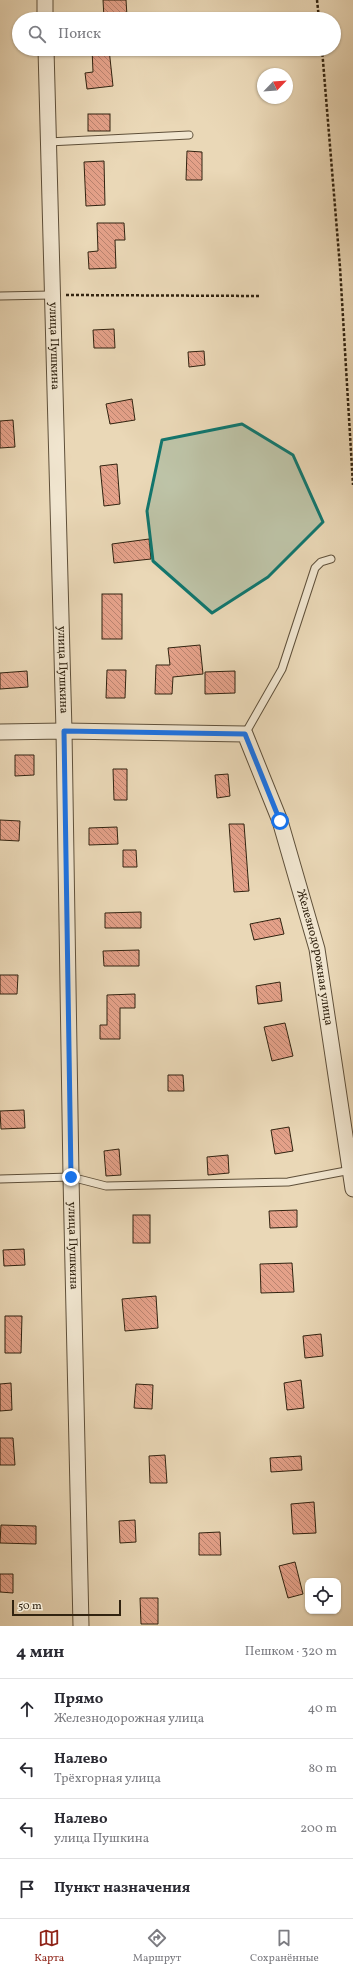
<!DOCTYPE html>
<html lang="ru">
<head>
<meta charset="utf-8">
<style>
  body { margin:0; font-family:Vollkorn,serif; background:#f7f7f7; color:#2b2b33 }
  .controls { position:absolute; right:12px; bottom:12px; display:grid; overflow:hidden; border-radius:8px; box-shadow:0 1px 3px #0004 }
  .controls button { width:36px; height:36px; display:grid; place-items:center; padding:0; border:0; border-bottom:1px solid #e1e1e2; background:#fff; color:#2b2b33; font:20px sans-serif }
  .compass { position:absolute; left:257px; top:68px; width:36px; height:36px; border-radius:50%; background:#fff; box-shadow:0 1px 3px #0004; rotate:65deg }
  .scale { position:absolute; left:12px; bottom:10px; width:109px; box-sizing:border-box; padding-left:4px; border:2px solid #312310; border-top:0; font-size:11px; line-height:14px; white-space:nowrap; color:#312310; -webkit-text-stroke:3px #f1e6d0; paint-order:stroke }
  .stop { position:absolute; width:12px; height:12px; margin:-9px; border:3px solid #1a73e8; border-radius:50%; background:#fff }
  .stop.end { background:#1a73e8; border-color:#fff; box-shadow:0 1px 4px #0008 }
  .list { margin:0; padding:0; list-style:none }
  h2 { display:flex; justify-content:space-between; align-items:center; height:52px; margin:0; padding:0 16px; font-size:17px }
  h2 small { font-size:13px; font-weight:400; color:#7c7c81 }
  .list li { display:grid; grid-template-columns:26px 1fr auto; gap:12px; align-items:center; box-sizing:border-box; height:60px; padding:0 16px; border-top:1px solid #e1e1e2 }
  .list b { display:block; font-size:15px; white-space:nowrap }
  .list p { margin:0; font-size:13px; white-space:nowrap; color:#7c7c81 }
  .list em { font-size:13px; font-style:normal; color:#7c7c81 }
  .icon { flex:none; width:22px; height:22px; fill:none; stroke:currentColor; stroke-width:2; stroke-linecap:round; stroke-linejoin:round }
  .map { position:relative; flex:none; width:353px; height:1626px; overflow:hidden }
  .search { position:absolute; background:#fff; box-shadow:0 1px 3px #0004; left:12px; right:12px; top:12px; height:44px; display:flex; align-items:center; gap:10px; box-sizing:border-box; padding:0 14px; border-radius:22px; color:#7c7c81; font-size:15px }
  .sheet { height:292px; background:#fff }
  nav { display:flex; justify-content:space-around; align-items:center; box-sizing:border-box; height:56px; border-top:1px solid #e1e1e2; background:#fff; font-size:11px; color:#7c7c81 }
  nav a { display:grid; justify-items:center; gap:2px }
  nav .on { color:#8f2418 }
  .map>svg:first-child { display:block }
  .building { fill:url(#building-back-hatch); stroke:#312310 }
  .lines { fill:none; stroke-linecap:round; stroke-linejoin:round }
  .service-casing { stroke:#5f503a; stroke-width:9 }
  .minor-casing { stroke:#5f503a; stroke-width:17 }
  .path { stroke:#312310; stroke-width:2.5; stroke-dasharray:3 2; stroke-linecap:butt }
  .service { stroke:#f1e6d0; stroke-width:7 }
  .minor { stroke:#f1e6d0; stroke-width:15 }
  .route { stroke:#1a73e8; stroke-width:5 }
  .marked { fill:#0f766e; fill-opacity:0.2; stroke:#0f766e; stroke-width:3; stroke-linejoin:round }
  .labels { text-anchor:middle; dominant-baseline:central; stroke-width:3; stroke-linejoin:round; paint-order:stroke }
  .street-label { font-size:12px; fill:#312310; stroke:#f1e6d0 }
</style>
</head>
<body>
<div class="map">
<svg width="353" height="1626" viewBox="0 0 353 1626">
  <defs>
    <pattern id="building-back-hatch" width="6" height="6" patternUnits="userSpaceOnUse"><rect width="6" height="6" fill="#e4a189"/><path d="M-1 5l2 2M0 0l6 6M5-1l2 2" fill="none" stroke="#b9836f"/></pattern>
  </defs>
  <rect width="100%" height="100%" fill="#ead8b7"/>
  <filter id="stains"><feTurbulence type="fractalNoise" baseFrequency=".005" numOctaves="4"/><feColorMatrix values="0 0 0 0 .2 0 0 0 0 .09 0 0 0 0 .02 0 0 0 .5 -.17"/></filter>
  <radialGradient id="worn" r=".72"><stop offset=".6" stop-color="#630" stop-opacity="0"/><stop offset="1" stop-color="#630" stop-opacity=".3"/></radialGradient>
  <g class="building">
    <polygon points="103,0 126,0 127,16 104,18"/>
    <polygon points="92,49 109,49 113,86 87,89 85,73 93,72"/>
    <rect x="88" y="114" width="22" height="17"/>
    <polygon points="187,151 202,152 202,180 186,180"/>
    <polygon points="104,161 105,205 86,206 84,162"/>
    <polygon points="97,223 124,223 125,240 115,240 116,268 89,269 88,252 98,251"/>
    <polygon points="114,329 115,348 94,348 93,330"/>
    <polygon points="204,351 205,365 189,367 188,352"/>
    <polygon points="132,399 135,420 110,424 106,404"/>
    <polygon points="13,420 15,447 0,448 0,421"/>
    <polygon points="117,464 120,504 104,506 100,466"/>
    <polygon points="149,539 151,559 114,563 112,544"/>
    <rect x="102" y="594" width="20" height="45"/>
    <polygon points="200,645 203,674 173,677 172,694 155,694 156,665 170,665 168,648"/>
    <polygon points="107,670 126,670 125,698 106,698"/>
    <polygon points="27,671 28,687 0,689 0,673"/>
    <polygon points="235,671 235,693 205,694 205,672"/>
    <polygon points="15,755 34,755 34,775 15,776"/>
    <polygon points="113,769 127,769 127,800 114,800"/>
    <polygon points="228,774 230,796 217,798 215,775"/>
    <polygon points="0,820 20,821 19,841 0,840"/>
    <polygon points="229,824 244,824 249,891 234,892"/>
    <polygon points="117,827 118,844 89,845 89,828"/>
    <polygon points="123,850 136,850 137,867 123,867"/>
    <polygon points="141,912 141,928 105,928 105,913"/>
    <polygon points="280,918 284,934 254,940 250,924"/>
    <polygon points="139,950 139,966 104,966 103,951"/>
    <polygon points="0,975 18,975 17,994 0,994"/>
    <polygon points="280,982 282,1001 258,1004 256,986"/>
    <polygon points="135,994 135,1008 120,1008 120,1039 100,1039 100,1025 107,1025 107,995"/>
    <polygon points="285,1023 293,1056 272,1061 264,1027"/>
    <polygon points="168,1075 183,1075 184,1091 168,1091"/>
    <polygon points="24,1110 25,1128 1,1129 0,1111"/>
    <polygon points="289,1127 293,1151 275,1154 271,1130"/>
    <polygon points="119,1149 121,1175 106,1176 104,1151"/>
    <polygon points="228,1155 229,1173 208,1175 207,1157"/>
    <polygon points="297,1210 297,1227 270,1228 269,1211"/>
    <rect x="133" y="1215" width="17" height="28"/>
    <polygon points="24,1249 25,1265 4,1266 3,1250"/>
    <polygon points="292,1263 294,1292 261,1293 260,1264"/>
    <polygon points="156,1296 158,1328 125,1331 122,1299"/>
    <polygon points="5,1316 22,1316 21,1353 5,1353"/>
    <polygon points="321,1334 323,1356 305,1358 303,1336"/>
    <polygon points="301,1380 304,1408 287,1410 284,1383"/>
    <polygon points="11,1383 12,1410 0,1411 0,1384"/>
    <polygon points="136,1384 153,1385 152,1409 134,1408"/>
    <polygon points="0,1438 13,1438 15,1465 0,1465"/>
    <polygon points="165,1455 167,1483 150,1483 149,1456"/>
    <polygon points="301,1456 302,1470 271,1472 270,1458"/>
    <polygon points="314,1502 316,1533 293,1534 291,1504"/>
    <polygon points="135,1520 136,1542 120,1543 119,1521"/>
    <polygon points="1,1525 36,1526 36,1544 0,1543"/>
    <polygon points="220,1532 221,1555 199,1555 199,1533"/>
    <polygon points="295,1562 303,1594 288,1598 279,1566"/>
    <polygon points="0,1574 13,1574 13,1593 0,1592"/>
    <polygon points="140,1598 158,1598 158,1624 141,1624"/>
  </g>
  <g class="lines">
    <defs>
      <g id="service">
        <polyline points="48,142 189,135"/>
        <polyline points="0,296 51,295"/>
        <polyline points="245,734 282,669 315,568 321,562 331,559"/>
        <polyline points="0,1179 71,1177 106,1186 288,1182 351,1170"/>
      </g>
      <g id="minor">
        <polyline points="45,0 45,19"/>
        <path id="s1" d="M 46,49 L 64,731 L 71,1177 L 81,1626"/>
        <path id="s2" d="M 0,732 L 64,731 L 245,734 L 280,821 L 317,949 L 353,1189"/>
      </g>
    </defs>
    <use href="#service" class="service-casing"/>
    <use href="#minor" class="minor-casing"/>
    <g class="path">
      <polyline points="317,0 319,19"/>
      <polyline points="322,49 340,267 353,485"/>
      <polyline points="66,295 261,296"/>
    </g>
    <use href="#service" class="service"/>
    <use href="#minor" class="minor"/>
  </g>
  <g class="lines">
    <polyline class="route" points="71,1177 64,731 245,734 280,821"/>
  </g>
  <path class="marked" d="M 242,424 L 293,455 L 323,522 L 268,577 L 212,613 L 153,561 L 147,511 L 162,440 Z"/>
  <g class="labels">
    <g class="street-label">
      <text stroke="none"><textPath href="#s1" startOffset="297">улица Пушкина</textPath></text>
      <text stroke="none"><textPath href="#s1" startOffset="621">улица Пушкина</textPath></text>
      <text stroke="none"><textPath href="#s2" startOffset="480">Железнодорожная улица</textPath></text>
      <text stroke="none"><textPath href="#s1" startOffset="1197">улица Пушкина</textPath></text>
    </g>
  </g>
  <rect width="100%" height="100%" filter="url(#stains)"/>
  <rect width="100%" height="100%" fill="url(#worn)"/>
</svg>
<div class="controls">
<button><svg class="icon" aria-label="locate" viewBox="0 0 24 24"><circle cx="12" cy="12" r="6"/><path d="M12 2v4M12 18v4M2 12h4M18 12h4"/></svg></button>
</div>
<svg class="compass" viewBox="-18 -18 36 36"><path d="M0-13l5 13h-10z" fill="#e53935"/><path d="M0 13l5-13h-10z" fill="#7c7c81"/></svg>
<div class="scale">50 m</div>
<div class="stop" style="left:280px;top:821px"></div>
<div class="stop end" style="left:71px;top:1177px"></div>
<div class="search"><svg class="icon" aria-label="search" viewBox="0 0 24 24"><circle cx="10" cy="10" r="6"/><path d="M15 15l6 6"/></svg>Поиск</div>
</div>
<section class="sheet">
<h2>4 мин<small>Пешком · 320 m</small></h2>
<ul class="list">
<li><svg class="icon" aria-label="ahead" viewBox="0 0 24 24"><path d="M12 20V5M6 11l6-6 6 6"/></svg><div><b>Прямо</b><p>Железнодорожная улица</p></div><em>40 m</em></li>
<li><svg class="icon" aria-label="left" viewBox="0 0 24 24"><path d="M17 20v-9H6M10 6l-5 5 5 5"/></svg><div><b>Налево</b><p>Трёхгорная улица</p></div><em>80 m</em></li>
<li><svg class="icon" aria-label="left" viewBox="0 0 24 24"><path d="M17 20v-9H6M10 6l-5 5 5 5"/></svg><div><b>Налево</b><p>улица Пушкина</p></div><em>200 m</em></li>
<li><svg class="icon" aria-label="arrive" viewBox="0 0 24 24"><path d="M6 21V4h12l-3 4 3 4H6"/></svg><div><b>Пункт назначения</b></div></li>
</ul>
</section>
<nav>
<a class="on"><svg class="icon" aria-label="map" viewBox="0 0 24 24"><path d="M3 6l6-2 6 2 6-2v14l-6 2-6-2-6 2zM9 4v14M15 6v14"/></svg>Карта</a>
<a><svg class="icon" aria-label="directions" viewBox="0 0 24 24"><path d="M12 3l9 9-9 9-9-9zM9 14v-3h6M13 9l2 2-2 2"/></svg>Маршрут</a>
<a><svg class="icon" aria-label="saved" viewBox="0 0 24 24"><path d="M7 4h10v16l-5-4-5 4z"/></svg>Сохранённые</a>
</nav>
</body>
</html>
